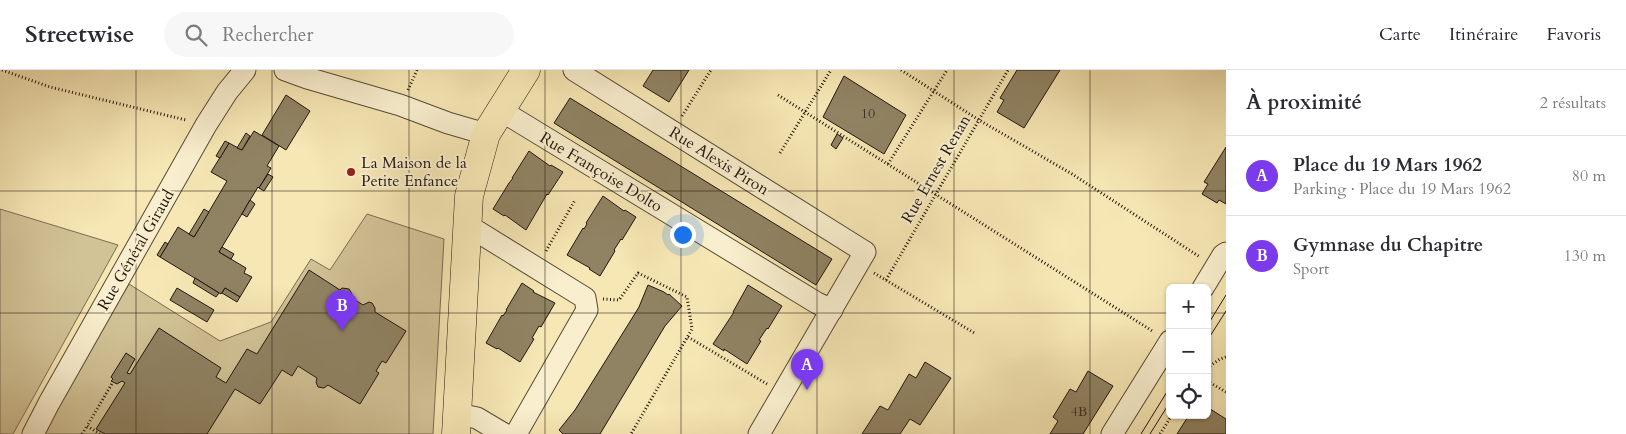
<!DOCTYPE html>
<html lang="fr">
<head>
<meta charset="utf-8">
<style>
  body { margin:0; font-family:Cardo,serif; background:#f7f7f7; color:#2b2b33 }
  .controls { position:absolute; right:15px; bottom:15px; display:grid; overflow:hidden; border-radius:8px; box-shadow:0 1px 4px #0004 }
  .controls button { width:45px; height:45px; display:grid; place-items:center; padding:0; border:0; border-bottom:1px solid #e1e1e2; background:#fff; color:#2b2b33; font:25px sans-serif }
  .you { position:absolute; left:682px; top:164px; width:18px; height:18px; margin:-12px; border:4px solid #fff; border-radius:50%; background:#1a73e8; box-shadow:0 0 0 8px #1a73e833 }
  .badge { display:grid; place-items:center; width:32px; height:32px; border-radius:50%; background:#7c3aed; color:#fff; font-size:16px; font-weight:700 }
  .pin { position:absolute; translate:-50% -41px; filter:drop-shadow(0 1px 2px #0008) }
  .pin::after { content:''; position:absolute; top:26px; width:18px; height:15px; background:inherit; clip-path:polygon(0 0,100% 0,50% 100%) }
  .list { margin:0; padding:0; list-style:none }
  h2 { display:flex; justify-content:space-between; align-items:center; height:65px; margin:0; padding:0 20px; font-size:21px }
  h2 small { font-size:16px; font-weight:400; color:#7c7c81 }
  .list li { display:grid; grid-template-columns:32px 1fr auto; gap:15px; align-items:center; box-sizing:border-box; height:80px; padding:0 20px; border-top:1px solid #e1e1e2 }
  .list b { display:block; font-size:19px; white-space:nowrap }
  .list p { margin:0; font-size:16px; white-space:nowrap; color:#7c7c81 }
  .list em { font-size:16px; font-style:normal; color:#7c7c81 }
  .icon { flex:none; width:28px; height:28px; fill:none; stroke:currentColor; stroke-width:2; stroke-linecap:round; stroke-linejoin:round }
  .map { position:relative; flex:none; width:1226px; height:364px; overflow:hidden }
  header { display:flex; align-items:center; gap:30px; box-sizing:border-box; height:70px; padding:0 25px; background:#fff; border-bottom:1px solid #e1e1e2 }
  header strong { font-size:24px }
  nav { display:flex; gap:28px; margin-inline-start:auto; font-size:18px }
  .search { width:350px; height:45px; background:#f7f7f7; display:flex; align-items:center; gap:12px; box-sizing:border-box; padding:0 18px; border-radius:28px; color:#7c7c81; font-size:19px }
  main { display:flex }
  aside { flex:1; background:#fff }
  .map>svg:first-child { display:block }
  .green { fill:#d2c397; stroke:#7a6c52 }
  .building { fill:#908363; stroke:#22160c }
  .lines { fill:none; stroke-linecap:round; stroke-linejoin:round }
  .minor-casing { stroke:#574a36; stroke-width:23 }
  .major-casing { stroke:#22160c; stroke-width:29 }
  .path { stroke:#22160c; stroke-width:3; stroke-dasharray:1 2.5; stroke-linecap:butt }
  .minor { stroke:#f9efce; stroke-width:21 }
  .major { stroke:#f6e7b4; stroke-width:28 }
  .tram { stroke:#22160c; stroke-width:1 }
  .grid { fill:none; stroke:#22160c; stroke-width:1; stroke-opacity:0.55 }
  .poi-dot { fill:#8f2418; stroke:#f9efce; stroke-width:2 }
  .labels { text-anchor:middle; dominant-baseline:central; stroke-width:4; stroke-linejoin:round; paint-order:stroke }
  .number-label { font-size:14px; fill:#3e3122 }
  .street-label { font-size:16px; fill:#22160c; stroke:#f9efce }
  .poi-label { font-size:16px; fill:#22160c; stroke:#f9efce; text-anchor:start }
</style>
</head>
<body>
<header>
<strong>Streetwise</strong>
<div class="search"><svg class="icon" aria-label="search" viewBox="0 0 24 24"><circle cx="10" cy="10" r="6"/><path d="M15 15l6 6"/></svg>Rechercher</div>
<nav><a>Carte</a><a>Itinéraire</a><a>Favoris</a></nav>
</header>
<main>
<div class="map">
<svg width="1226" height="364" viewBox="0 0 1226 364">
  <rect width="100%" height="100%" fill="#f6e7b4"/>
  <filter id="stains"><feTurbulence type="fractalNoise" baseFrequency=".004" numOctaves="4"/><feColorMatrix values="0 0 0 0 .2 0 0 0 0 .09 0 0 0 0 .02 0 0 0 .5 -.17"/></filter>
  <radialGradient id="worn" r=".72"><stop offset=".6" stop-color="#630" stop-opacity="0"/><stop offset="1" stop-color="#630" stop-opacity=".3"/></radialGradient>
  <g class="green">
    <polygon points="0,139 118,175 13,364 0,364"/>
    <polygon points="367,144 444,169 433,364 46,364 41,360 129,214 220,271 271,252 311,189 330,200"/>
  </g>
  <g class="building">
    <polygon points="653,0 689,0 669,32 643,16"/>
    <polygon points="1017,0 1060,0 1024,58 997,42 1004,30 1000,28"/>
    <polygon points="844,6 906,45 884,84 823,47"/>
    <polygon points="286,25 310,41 286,80 262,65"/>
    <polygon points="570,28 832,189 816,215 554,53"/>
    <polygon points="254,61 279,76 267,96 271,98 259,118 258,117 219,182 246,198 244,203 252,207 240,227 225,218 221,224 160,187 178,157 194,167 227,111 211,102 229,73 242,80"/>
    <polygon points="246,63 250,66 242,80 237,78"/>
    <polygon points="837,64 843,68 836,79 831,75"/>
    <polygon points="225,71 229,73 220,88 216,86"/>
    <polygon points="1226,77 1226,134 1219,130 1217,133 1202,124 1208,114 1204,112"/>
    <polygon points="529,81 550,96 551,95 563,102 548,125 547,124 526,160 505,145 504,146 493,139 509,113 513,108 512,108"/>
    <polygon points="268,104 273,107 264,121 259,118"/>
    <polygon points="603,126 624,141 625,140 636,147 622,170 621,169 614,180 615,181 600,206 589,199 590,198 567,185 583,158 584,159 587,154 586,153"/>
    <polygon points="250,130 255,134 247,147 242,144"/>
    <polygon points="204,139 209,142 194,167 189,164"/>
    <polygon points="165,172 168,174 160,187 157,185"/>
    <polygon points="222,177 234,184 231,189 219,182"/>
    <polygon points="309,200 340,220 342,218 349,219 352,224 352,228 363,235 369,232 372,233 375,238 375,242 406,261 386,293 382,291 376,301 379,303 360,334 328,315 324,318 318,317 316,312 317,308 298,296 292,306 282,300 260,334 235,319 207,364 105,364 96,359 125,313 122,311 117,314 111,311 113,309 111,307 126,283 135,289 127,303 130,304 159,258 221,298 216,307 226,313 247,279 257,284"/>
    <polygon points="195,208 219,223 216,227 193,213"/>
    <polygon points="522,213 534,221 533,222 555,233 541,257 539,256 532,268 534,269 520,292 498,278 497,279 486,273 502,245 503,246 507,240 506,240"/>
    <polygon points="648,215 664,222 668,225 669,224 682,236 665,256 600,364 563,364 559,360 575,340 639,237"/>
    <polygon points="748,215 782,236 768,259 767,258 759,270 761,271 747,294 724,279 724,281 713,274 734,242 733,242"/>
    <polygon points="177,218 214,240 207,252 170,230"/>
    <polygon points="225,218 240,227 237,232 222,223"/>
    <polygon points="925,292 951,308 920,355 910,349 900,364 862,364 880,336 888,340 909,304 916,308"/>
    <polygon points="1088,301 1113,316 1083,364 1050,364 1058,351 1053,347 1070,319 1076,322"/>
    <polygon points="1207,337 1226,349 1226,364 1177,364 1189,345 1207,345"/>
  </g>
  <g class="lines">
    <defs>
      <g id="minor">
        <polyline points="285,0 307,8 400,35 448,53 486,64"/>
        <polyline points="574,0 865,182 759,364"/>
        <polyline points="500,40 817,233 832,240"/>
        <polyline points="467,155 585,228 587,240 516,364"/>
        <polyline points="1203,218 1223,185 1226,183"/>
        <polyline points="458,344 477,348 504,364"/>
        <polyline points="33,364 49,333 206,55 227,22 245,0"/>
        <polyline points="1112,364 1170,271"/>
      </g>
      <polyline id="major" points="456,364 469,126 486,64 526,0"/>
    </defs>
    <use href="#minor" class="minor-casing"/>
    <use href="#major" class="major-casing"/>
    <g class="path">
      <polyline points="2,0 50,17 186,50"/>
      <polyline points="901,0 979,50 1072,104 1200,187"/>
      <polyline points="408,20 417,0"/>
      <polyline points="778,25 1154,262"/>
      <polyline points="682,46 711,0"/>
      <polyline points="780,83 831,0"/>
      <polyline points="888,94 947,0"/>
      <polyline points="546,181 575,130"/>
      <polyline points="874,203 976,264"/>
      <polyline points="886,210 1008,0"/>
      <polyline points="603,229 619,230 638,203 687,227 692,259 631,364"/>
      <polyline points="688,267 767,314"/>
      <polyline points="1207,298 1220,289 1226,287"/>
      <polyline points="1207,311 1226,322"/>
      <polyline points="82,364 87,356"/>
      <polyline points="100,364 87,356 113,312"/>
      <polyline points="1160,364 1172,345"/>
    </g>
    <use href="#minor" class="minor"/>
    <use href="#major" class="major"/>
    <g class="tram">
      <polyline points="1207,256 1226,225"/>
      <polyline points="1207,271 1226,241"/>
      <polyline points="1141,364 1170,317"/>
      <polyline points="1150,364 1170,332"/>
    </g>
  </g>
  <path class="grid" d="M 136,0 L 136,364M 272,0 L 272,364M 409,0 L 409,364M 545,0 L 545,364M 681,0 L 681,364M 817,0 L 817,364M 954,0 L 954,364M 1090,0 L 1090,364M 0,121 L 1226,121M 0,243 L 1170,243M 1207,243 L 1226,243"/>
  <circle class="poi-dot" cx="351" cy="102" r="5"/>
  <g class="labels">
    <g class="number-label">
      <text x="868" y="43">10</text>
      <text x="1079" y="341">4B</text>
    </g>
    <g class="street-label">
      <text transform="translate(719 91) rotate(32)">Rue Alexis Piron</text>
      <text transform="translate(936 99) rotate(-60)">Rue Ernest Renan</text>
      <text transform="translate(601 102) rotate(31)">Rue Françoise Dolto</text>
      <text transform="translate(136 180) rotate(-60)">Rue Général Giraud</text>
    </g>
    <g class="poi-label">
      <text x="361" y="93">La Maison de la<tspan x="361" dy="18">Petite Enfance</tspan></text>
    </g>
  </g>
  <rect width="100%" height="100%" filter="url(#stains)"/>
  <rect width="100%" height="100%" fill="url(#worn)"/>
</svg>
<div class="controls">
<button>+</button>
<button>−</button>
<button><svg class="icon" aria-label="locate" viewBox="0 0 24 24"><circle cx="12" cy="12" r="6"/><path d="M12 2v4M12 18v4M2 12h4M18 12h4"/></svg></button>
</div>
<div class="you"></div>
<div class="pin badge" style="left:807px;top:320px">A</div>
<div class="pin badge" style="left:342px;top:261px">B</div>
</div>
<aside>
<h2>À proximité<small>2 résultats</small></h2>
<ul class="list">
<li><span class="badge">A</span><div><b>Place du 19 Mars 1962</b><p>Parking · Place du 19 Mars 1962</p></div><em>80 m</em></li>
<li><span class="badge">B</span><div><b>Gymnase du Chapitre</b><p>Sport</p></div><em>130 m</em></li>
</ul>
</aside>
</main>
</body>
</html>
